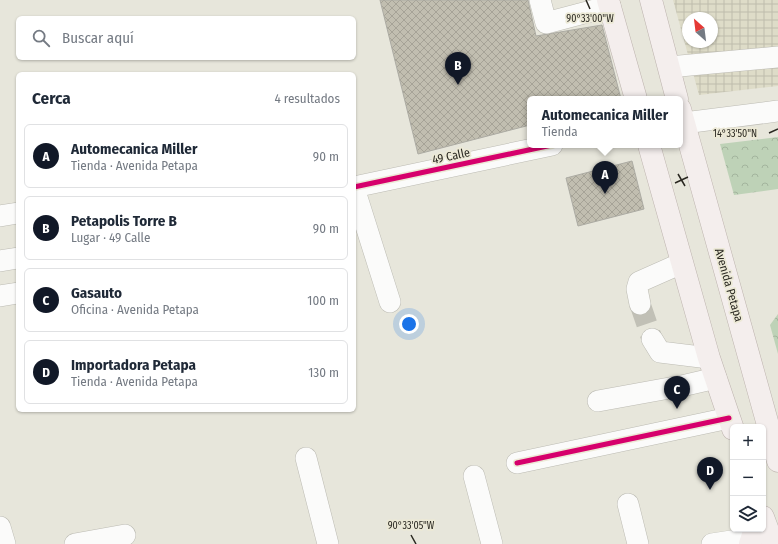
<!DOCTYPE html>
<html lang="es">
<head>
<meta charset="utf-8">
<style>
  body { margin:0; font-family:"Fira Sans Condensed",sans-serif; background:#f6f6f7; color:#1f2937 }
  .controls { position:absolute; right:12px; bottom:12px; display:grid; overflow:hidden; border-radius:6px; box-shadow:0 1px 3px #0004 }
  .controls button { width:36px; height:36px; display:grid; place-items:center; padding:0; border:0; border-bottom:1px solid #e0e1e3; background:#fff; color:#1f2937; font:20px sans-serif }
  .compass { position:absolute; left:682px; top:12px; width:36px; height:36px; border-radius:50%; background:#fff; box-shadow:0 1px 3px #0004; rotate:332deg }
  .you { position:absolute; left:409px; top:324px; width:14px; height:14px; margin:-10px; border:3px solid #fff; border-radius:50%; background:#1a73e8; box-shadow:0 0 0 6px #1a73e833 }
  .badge { display:grid; place-items:center; width:26px; height:26px; border-radius:50%; background:#111827; color:#fff; font-size:13px; font-weight:700 }
  .pin { position:absolute; translate:-50% -33px; filter:drop-shadow(0 1px 2px #0008) }
  .pin::after { content:''; position:absolute; top:21px; width:14px; height:12px; background:inherit; clip-path:polygon(0 0,100% 0,50% 100%) }
  .popup { position:absolute; left:527px; top:96px; width:156px; height:52px; box-sizing:border-box; display:grid; place-content:center; border-radius:6px; background:#fff; filter:drop-shadow(0 1px 3px #0005); font-size:13px; white-space:nowrap; color:#747a83 }
  .popup b { font-size:15px; color:#1f2937 }
  .popup::after { content:''; position:absolute; left:50%; top:100%; margin-left:-8px; border:8px solid transparent; border-top-color:#fff }
  .list { margin:0; padding:0; list-style:none }
  h2 { display:flex; justify-content:space-between; align-items:center; height:52px; margin:0; padding:0 16px; font-size:17px }
  h2 small { font-size:13px; font-weight:400; color:#747a83 }
  .list li { display:grid; grid-template-columns:26px 1fr auto; gap:12px; align-items:center; box-sizing:border-box; height:64px; margin:0 8px 8px; padding:0 8px; border:1px solid #e0e1e3; border-radius:6px }
  .list b { display:block; font-size:15px; white-space:nowrap }
  .list p { margin:0; font-size:13px; white-space:nowrap; color:#747a83 }
  .list em { font-size:13px; font-style:normal; color:#747a83 }
  .icon { flex:none; width:22px; height:22px; fill:none; stroke:currentColor; stroke-width:2; stroke-linecap:round; stroke-linejoin:round }
  .map { position:relative; flex:none; width:778px; height:544px; overflow:hidden }
  .search { position:absolute; background:#fff; box-shadow:0 1px 3px #0004; left:16px; top:16px; width:340px; height:44px; display:flex; align-items:center; gap:10px; box-sizing:border-box; padding:0 14px; border-radius:6px; color:#747a83; font-size:15px }
  .panel { position:absolute; background:#fff; box-shadow:0 1px 3px #0004; left:16px; top:72px; width:340px; height:340px; border-radius:6px }
  .map>svg:first-child { display:block }
  .industrial { fill:url(#industrial-grid); fill-rule:evenodd }
  .forest { fill:url(#forest-crowns) }
  .building { fill:url(#building-cross-hatch); stroke:#acaba3 }
  .lines { fill:none; stroke-linecap:round; stroke-linejoin:round }
  .minor-tunnel { stroke:#c1c0b6; stroke-width:21; stroke-dasharray:21 10; stroke-linecap:butt }
  .minor-casing { stroke:#bcbbb3; stroke-width:22 }
  .major-casing { stroke:#bdb3ae; stroke-width:23 }
  .minor { stroke:#fbfbfa; stroke-width:21 }
  .major { stroke:#f4eeed; stroke-width:22 }
  .cycleway-casing { stroke:#ece9d6; stroke-width:8 }
  .cycleway { stroke:#d6006c; stroke-width:5 }
  .ticks { fill:none; stroke:#2a2821; stroke-width:1.5 }
  .labels { text-anchor:middle; dominant-baseline:central; stroke-width:3.5; stroke-linejoin:round; paint-order:stroke }
  .street-label { font-size:12px; fill:#2a2821; stroke:#ece9d6 }
  .ticks-label { font-size:10px; text-anchor:middle; fill:#2a2821; stroke:#ece9d6; stroke-width:3.5; stroke-linejoin:round; paint-order:stroke }
</style>
</head>
<body>
<div class="map">
<svg width="778" height="544" viewBox="0 0 778 544">
  <defs>
    <pattern id="industrial-grid" width="8" height="8" patternUnits="userSpaceOnUse"><rect width="8" height="8" fill="#dedcc8"/><path d="M0 4h8M4 0v8" fill="none" stroke="#bfbdac"/></pattern>
    <pattern id="forest-crowns" width="20" height="18" patternUnits="userSpaceOnUse"><rect width="20" height="18" fill="#bed2b7"/><path d="M2 6a3 3 0 1 1 6 0M12 15a3 3 0 1 1 6 0" fill="none" stroke="#a3b49d"/></pattern>
    <pattern id="building-cross-hatch" width="8" height="8" patternUnits="userSpaceOnUse"><rect width="8" height="8" fill="#c1beb0"/><path d="M0 0l8 8M0 8l8-8" fill="none" stroke="#a6a397"/></pattern>
  </defs>
  <rect width="100%" height="100%" fill="#e7e6db"/>
  <path class="industrial" d="M 673,0 L 778,0 L 778,86 L 699,95 ZM 688,18 L 712,18 L 712,42 L 688,42 Z"/>
  <g class="forest">
    <polygon points="778,137 778,189 734,195 720,144"/>
    <polygon points="778,314 778,354 770,325"/>
  </g>
  <g class="building">
    <polygon points="380,0 528,0 536,36 602,25 621,99 530,99 530,125 418,154"/>
    <polygon points="632,161 644,209 578,226 566,178"/>
  </g>
  <g class="lines">
    <polyline class="minor-tunnel" points="640,304 652,339"/>
    <defs>
      <g id="minor">
        <polyline points="540,0 546,23 610,6"/>
        <polyline points="669,67 778,57"/>
        <polyline points="684,123 778,111"/>
        <polyline points="354,187 552,145"/>
        <polyline points="354,188 390,302"/>
        <polyline points="0,216 18,213"/>
        <polyline points="0,261 18,258"/>
        <polyline points="0,296 18,293"/>
        <polyline points="640,304 637,289 639,282 682,263"/>
        <polyline points="652,339 660,352 709,358"/>
        <polyline points="598,401 686,385 716,378"/>
        <polyline points="306,458 328,544"/>
        <polyline points="517,463 729,418"/>
        <polyline points="474,476 492,544"/>
        <polyline points="628,504 638,544"/>
        <polyline points="0,527 5,544"/>
        <polyline points="75,544 125,535"/>
        <polyline points="712,544 751,538"/>
      </g>
      <g id="major">
        <polyline points="608,0 636,99"/>
        <polyline points="651,0 677,99"/>
        <polyline points="680,109 778,461"/>
        <polyline points="649,145 709,358 733,429"/>
        <polyline points="763,517 773,544"/>
        <polyline points="750,544 755,529"/>
      </g>
    </defs>
    <use href="#minor" class="minor-casing"/>
    <use href="#major" class="major-casing"/>
    <use href="#minor" class="minor"/>
    <use href="#major" class="major"/>
    <defs>
      <g id="cycleway">
        <polyline points="354,187 552,145"/>
        <polyline points="517,463 729,418"/>
      </g>
    </defs>
    <use href="#cycleway" class="cycleway-casing"/>
    <use href="#cycleway" class="cycleway"/>
  </g>
  <path class="ticks" d="M 586,0 L 590,9M 769,133 L 778,129M 678,174 L 685,186M 675,183 L 688,177M 411,535 L 416,544"/>
  <g class="labels">
    <g class="street-label">
      <text transform="translate(451 156) rotate(-12)">49 Calle</text>
      <text transform="translate(729 285) rotate(74)">Avenida Petapa</text>
    </g>
  </g>
  <g class="ticks-label">
    <text x="590" y="22">90°33'00"W</text>
    <text x="735" y="137">14°33'50"N</text>
    <text x="411" y="529">90°33'05"W</text>
  </g>
</svg>
<div class="controls">
<button>+</button>
<button>−</button>
<button><svg class="icon" aria-label="layers" viewBox="0 0 24 24"><path d="M12 4l9 5-9 5-9-5zM3 14l9 5 9-5"/></svg></button>
</div>
<svg class="compass" viewBox="-18 -18 36 36"><path d="M0-13l5 13h-10z" fill="#e53935"/><path d="M0 13l5-13h-10z" fill="#747a83"/></svg>
<div class="you"></div>
<div class="pin badge" style="left:605px;top:194px">A</div>
<div class="popup"><b>Automecanica Miller</b>Tienda</div>
<div class="pin badge" style="left:458px;top:85px">B</div>
<div class="pin badge" style="left:677px;top:409px">C</div>
<div class="pin badge" style="left:710px;top:490px">D</div>
<div class="search"><svg class="icon" aria-label="search" viewBox="0 0 24 24"><circle cx="10" cy="10" r="6"/><path d="M15 15l6 6"/></svg>Buscar aquí</div>
<section class="panel">
<h2>Cerca<small>4 resultados</small></h2>
<ul class="list">
<li><span class="badge">A</span><div><b>Automecanica Miller</b><p>Tienda · Avenida Petapa</p></div><em>90 m</em></li>
<li><span class="badge">B</span><div><b>Petapolis Torre B</b><p>Lugar · 49 Calle</p></div><em>90 m</em></li>
<li><span class="badge">C</span><div><b>Gasauto</b><p>Oficina · Avenida Petapa</p></div><em>100 m</em></li>
<li><span class="badge">D</span><div><b>Importadora Petapa</b><p>Tienda · Avenida Petapa</p></div><em>130 m</em></li>
</ul>
</section>
</div>
</body>
</html>
